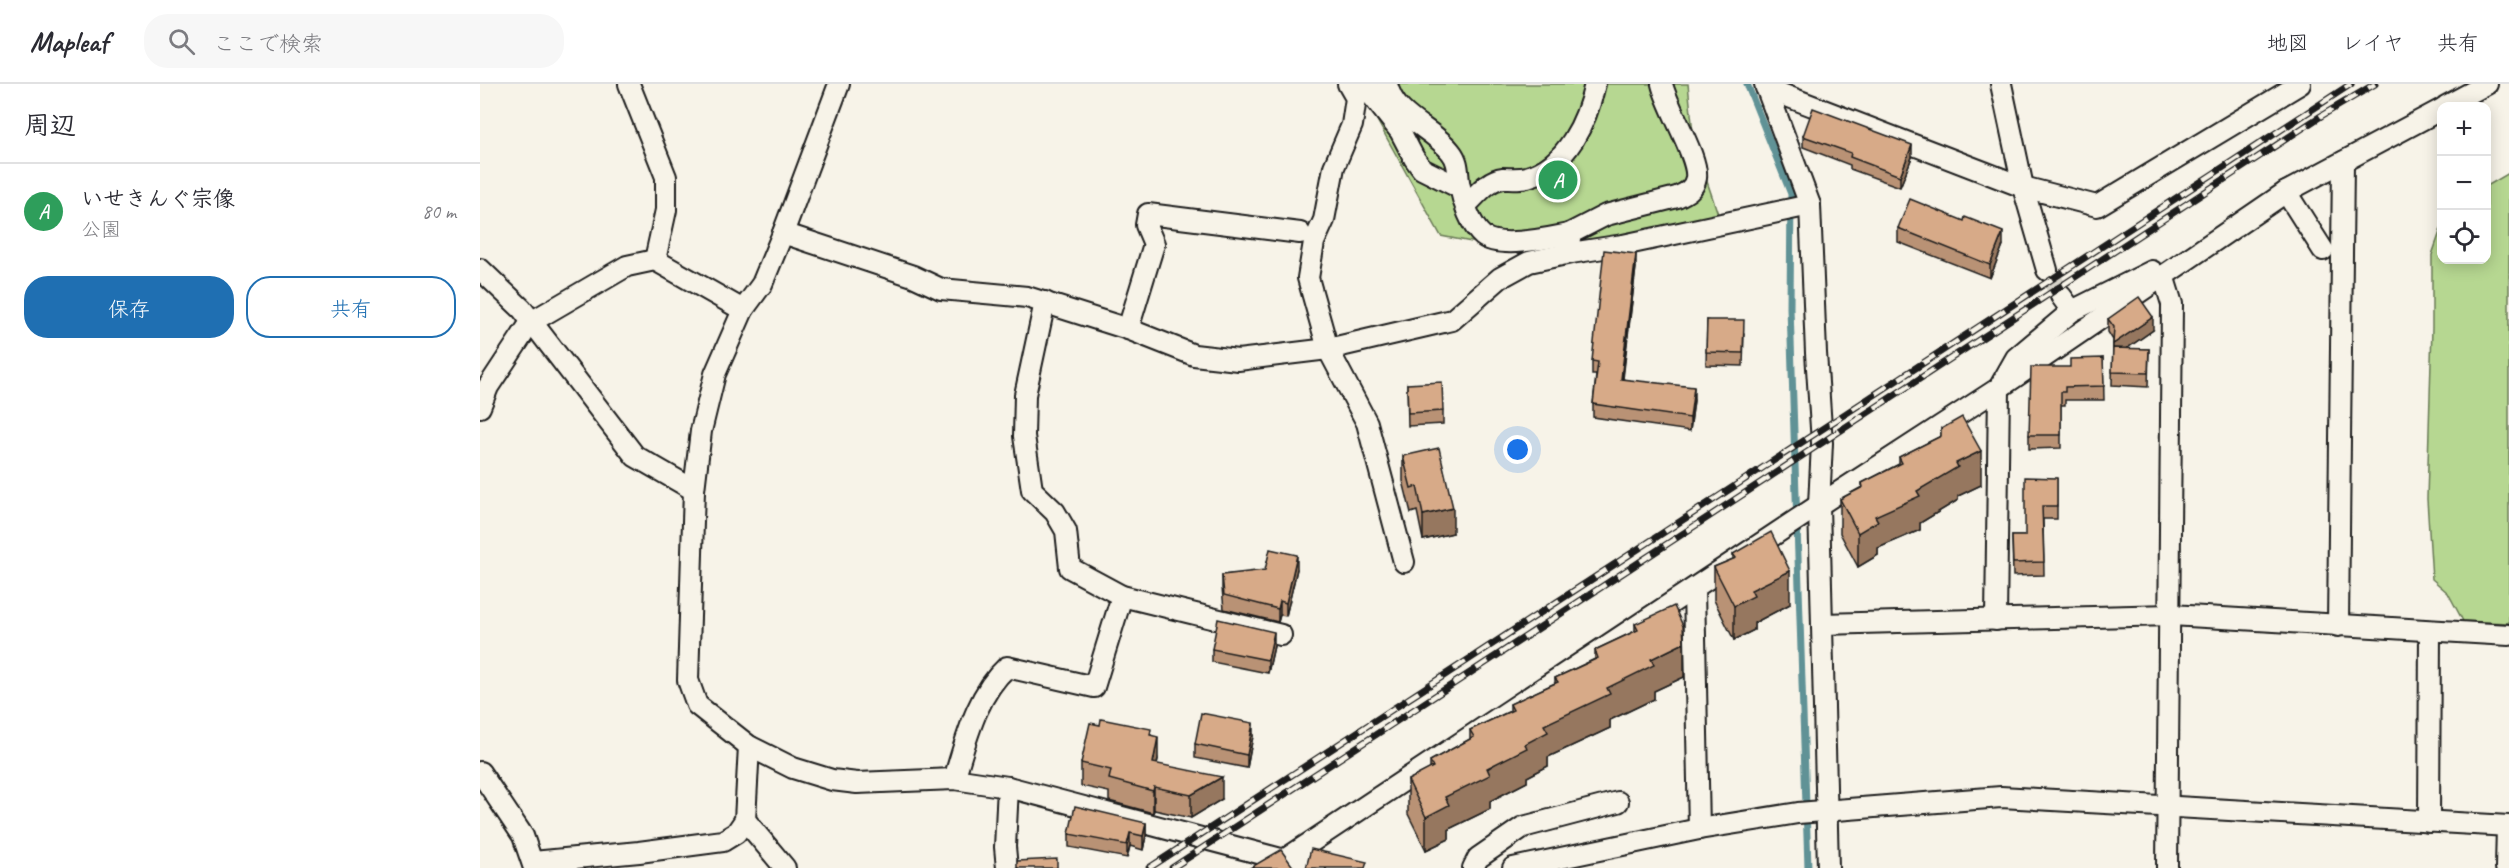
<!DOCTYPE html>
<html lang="ja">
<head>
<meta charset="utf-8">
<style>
  body { margin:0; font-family:Caveat,"Klee One",sans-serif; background:#f7f7f7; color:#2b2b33 }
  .controls { position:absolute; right:18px; top:18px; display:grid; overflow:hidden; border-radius:12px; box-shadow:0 3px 15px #0003 }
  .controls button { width:54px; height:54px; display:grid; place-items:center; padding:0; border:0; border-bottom:2px solid #e1e1e2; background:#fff; color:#2b2b33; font:30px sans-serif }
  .you { position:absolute; left:1038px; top:366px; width:21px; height:21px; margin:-15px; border:4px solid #fff; border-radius:50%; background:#1a73e8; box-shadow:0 0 0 9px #1a73e833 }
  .badge { display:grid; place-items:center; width:39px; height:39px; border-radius:50%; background:#1f6fb2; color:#fff; font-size:20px; font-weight:700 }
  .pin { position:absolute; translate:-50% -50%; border:3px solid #fff; box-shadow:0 2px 6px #0006 }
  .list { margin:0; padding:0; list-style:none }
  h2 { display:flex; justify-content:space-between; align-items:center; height:78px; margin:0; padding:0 24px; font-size:26px }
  h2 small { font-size:20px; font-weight:400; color:#7c7c81 }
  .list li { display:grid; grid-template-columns:39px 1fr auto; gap:18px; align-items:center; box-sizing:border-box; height:96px; padding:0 24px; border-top:2px solid #e1e1e2 }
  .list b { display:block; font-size:22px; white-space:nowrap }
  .list p { margin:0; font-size:20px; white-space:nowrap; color:#7c7c81 }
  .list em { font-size:20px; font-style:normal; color:#7c7c81 }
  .actions { display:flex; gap:12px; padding:18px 24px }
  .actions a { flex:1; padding:14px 0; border:2px solid #1f6fb2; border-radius:24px; text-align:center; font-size:21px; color:#1f6fb2 }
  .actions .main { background:#1f6fb2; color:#fff }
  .icon { flex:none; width:33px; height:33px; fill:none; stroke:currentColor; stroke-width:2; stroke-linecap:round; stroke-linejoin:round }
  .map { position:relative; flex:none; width:2029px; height:784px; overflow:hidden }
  header { display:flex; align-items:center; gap:36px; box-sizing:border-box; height:84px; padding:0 30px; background:#fff; border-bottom:2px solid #e1e1e2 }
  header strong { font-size:28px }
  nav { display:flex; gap:33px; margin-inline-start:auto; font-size:21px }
  .search { width:420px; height:54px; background:#f7f7f7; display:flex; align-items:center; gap:15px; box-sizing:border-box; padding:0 21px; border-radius:24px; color:#7c7c81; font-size:22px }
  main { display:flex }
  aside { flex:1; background:#fff }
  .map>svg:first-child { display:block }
  .green { fill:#b6d791; stroke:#697a56; stroke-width:1.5 }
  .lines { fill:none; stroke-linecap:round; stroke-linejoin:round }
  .stream { stroke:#609296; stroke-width:7 }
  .street-tunnel { stroke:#d6d3c9; stroke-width:20; stroke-dasharray:20 10; stroke-linecap:butt }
  .street-casing { stroke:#1c1c1c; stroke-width:24 }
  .street { stroke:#f7f3e8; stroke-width:20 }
  .rail-casing { stroke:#1c1c1c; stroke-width:7 }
  .rail { stroke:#f7f3e8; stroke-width:4.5; stroke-dasharray:14; stroke-linecap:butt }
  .wall { fill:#b99275; stroke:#1c1c1c; stroke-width:1.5 }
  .shaded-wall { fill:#96775f; stroke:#1c1c1c; stroke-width:1.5 }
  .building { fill:#d7aa88; stroke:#1c1c1c; stroke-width:1.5 }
</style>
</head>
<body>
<header>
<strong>Mapleaf</strong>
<div class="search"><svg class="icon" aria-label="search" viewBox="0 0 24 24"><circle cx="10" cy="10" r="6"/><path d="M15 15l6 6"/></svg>ここで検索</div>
<nav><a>地図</a><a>レイヤ</a><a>共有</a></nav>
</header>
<main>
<aside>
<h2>周辺<small></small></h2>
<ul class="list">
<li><span class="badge" style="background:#2e9e5b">A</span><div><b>いせきんぐ宗像</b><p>公園</p></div><em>80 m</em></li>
</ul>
<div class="actions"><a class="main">保存</a><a>共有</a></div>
</aside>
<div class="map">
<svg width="2029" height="784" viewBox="0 0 2029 784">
  <rect width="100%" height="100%" fill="#f7f3e8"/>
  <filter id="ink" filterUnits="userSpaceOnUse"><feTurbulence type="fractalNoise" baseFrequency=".0167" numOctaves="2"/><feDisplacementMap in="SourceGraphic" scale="12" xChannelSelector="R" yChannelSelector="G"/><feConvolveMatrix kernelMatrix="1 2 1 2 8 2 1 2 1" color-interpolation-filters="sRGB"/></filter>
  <g filter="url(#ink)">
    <g class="green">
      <polygon points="877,0 1208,0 1214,59 1239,133 1048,169 961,152"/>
      <polygon points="2029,89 2029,539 1983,537 1968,509 1952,495 1947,415 1952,244 1952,171 1961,145 1962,176 2006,176 2007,102"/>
    </g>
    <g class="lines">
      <polyline class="stream" points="1267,0 1311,110 1310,224 1328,784"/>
      <polyline class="street-tunnel" points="1567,186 1581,212"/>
      <defs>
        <g id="street">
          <polyline points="149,0 186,93 186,126 175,176"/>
          <polyline points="359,0 303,149 282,200 263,226 235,290 221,347 214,406 208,596 217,621 269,662 313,684 352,696 377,699 474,695 528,703 835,784"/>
          <polyline points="868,0 876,14 872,41 854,83 844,136 834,158 828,194 848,265 887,339 924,478"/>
          <polyline points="887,0 890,9 920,47 934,74 942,85 980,104"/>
          <path d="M 907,0 C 914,34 952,43 971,68 C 980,79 977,91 980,103 C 983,118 991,142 1003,152 C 1020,165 1069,154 1089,150 L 1091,169"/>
          <polyline points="1285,0 1330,121 1336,269 1342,359 1339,421 1348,784"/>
          <polyline points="1521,0 1543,103 1567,186"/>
          <polyline points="1286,4 1543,103 1617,122 1820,0"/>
          <polyline points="1966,22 2007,0"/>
          <polyline points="1806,108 1843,166"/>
          <path d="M 986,121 C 997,111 1007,96 1023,94 C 1031,94 1039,95 1047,93 C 1087,82 1107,37 1115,0"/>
          <polyline points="303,149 433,192 461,205 547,213 648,245 714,271 758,276 848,265 972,236 1020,194 1049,178 1091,169 1143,161 1330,121"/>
          <path d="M 1089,150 L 1126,131 L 1197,113 C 1206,109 1214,105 1216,94 C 1219,74 1188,25 1182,0"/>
          <polyline points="0,185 42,225 155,372 214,406"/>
          <polyline points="1683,191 1692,220 1687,784"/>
          <polyline points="1581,212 1592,227"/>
          <polyline points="565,218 545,311 544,352 552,406 575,428 586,447 590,484 642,512 801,551"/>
          <polyline points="648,245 674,160 666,141 668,130 820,149"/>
          <polyline points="0,323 8,303 51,238 147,182 175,176 263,226"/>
          <polyline points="1214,505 1219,745"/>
          <polyline points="1516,536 1519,304 1536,274 1592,227 1672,187"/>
          <polyline points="1342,540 1691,531 2029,551"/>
          <polyline points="1858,542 1863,78"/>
          <polyline points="0,688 43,752 54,784"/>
          <path d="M 474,695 C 486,657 496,611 527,583 L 614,603 L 642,512"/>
          <polyline points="265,736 305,784"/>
          <polyline points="1949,738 1950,547"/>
          <polyline points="53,778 159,768 243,757 256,749 265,736 269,662"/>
          <polyline points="527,784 525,763 528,703"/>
          <polyline points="792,784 1339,421 1519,304 1806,108 1962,25"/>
          <polyline points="993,784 998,774 1043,743 1138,718"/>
          <polyline points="1033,784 1219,745 1318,729 1521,713 2029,742"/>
          <polyline points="2026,784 2027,742"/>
        </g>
      </defs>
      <use href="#street" class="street-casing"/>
      <use href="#street" class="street"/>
      <defs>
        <g id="rail">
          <polyline points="669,784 1871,0"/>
          <polyline points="692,784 1841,32 1895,0"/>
        </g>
      </defs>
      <use href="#rail" class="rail-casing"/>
      <use href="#rail" class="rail"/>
    </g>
    <g class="wall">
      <polygon points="1323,52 1432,73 1420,103 1370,85 1370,81 1323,63"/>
      <polygon points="1484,137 1523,161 1510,194 1418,158 1418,144"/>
      <polygon points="1156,183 1143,295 1214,316 1210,347 1113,333 1113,320 1116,291 1112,291 1112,277"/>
      <polygon points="1628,235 1673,246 1646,265 1669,265 1668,303 1632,301 1633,256 1628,248"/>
      <polygon points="1227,236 1264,249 1263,282 1226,281"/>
      <polygon points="1623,274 1624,316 1585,316 1585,321 1581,321 1581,364 1549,365 1549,351 1590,283"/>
      <polygon points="927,300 963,327 963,340 928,342"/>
      <polygon points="1461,345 1501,401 1478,412 1478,416 1440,439 1440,446 1398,464 1398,471 1378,483 1360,449 1360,415 1382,403 1382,399 1419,380 1419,373 1461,352"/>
      <polygon points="923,372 973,449 943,456 937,427 931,429 923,397"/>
      <polygon points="1577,394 1577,435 1563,435 1564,491 1533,492 1532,452 1545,452"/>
      <polygon points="1253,470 1310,520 1274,539 1274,546 1254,556 1234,516 1234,483 1253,475"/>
      <polygon points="817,485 806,532 800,531 798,538 744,525 742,504 742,491"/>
      <polygon points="1155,540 1204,593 1174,607 1174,615 1130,636 1130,644 1068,673 1068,682 1047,693 1047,698 1010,717 1010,725 969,745 969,755 946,766 928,730 928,696 950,685 950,677 990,655 990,646 1030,627 1030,620 1075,599 1075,594 1115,575 1115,566 1155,547"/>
      <polygon points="794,562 788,589 732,578 732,565"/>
      <polygon points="671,651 678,675 677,680 742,715 711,734 674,726 673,729 629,717 629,708 601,702 601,679"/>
      <polygon points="773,652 767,684 715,674 715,660"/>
      <polygon points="666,739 666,752 663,766 650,762 647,774 589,763 589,750"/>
    </g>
    <g class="shaded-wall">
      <polygon points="1432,61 1432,73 1420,103 1420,92"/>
      <polygon points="1523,148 1523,161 1510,194 1510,181"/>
      <polygon points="1156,170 1156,183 1141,308 1141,295"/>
      <polygon points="1673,233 1673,246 1633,274 1633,260"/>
      <polygon points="1214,303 1214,316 1210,347 1210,334"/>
      <polygon points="1501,367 1501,401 1478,412 1478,416 1440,439 1440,446 1398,464 1398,471 1378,483 1378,449 1395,432 1437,407 1476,379"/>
      <polygon points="973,424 973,449 943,456 943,431"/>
      <polygon points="817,471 817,485 806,532 806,519"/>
      <polygon points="1310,487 1310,520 1274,539 1274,546 1254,556 1254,522 1271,506"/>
      <polygon points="800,517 800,531 798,538 798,525"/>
      <polygon points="794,548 794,562 788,589 788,576"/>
      <polygon points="1204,559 1204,593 1174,607 1174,615 1130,636 1130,644 1068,673 1068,682 1047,693 1047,698 1010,717 1010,725 969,745 969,755 946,766 946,733 965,713 1045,660 1064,641 1127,604 1171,575"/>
      <polygon points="773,639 773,652 767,684 767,671"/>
      <polygon points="678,653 678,675 673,701 673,679"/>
      <polygon points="742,693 742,715 711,734 711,711"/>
      <polygon points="674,703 674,726 673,729 673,707"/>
      <polygon points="666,739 666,752 663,766 663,752"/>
      <polygon points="650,749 650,762 647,774 647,761"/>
    </g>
    <g class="building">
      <polygon points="1333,24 1432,61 1420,92 1370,73 1371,69 1323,52"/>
      <polygon points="1430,115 1484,137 1485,133 1523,148 1510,181 1418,144"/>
      <polygon points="1124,166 1156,170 1141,295 1214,303 1210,334 1113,320 1118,278 1112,277"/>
      <polygon points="1659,213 1673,233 1633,260 1634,243 1628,235"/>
      <polygon points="1227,236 1264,236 1263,269 1226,268"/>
      <polygon points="1633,264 1669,265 1668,289 1632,288"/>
      <polygon points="1623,274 1624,302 1585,303 1585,308 1581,308 1581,351 1549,351 1551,283 1590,283 1590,275"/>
      <polygon points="962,298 963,327 928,329 927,300"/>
      <polygon points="1482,333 1501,367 1476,379 1478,383 1437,407 1440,412 1395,432 1398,437 1378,449 1360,415 1383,403 1382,399 1422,379 1419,373 1461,352 1461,345"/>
      <polygon points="959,364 973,424 943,431 937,402 931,404 923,372"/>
      <polygon points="1545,393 1577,394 1577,422 1562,422 1564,478 1533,479 1532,452 1545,452"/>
      <polygon points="1291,448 1310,487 1271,506 1274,512 1254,522 1234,483 1256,474 1253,470"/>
      <polygon points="790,465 817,471 806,519 800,517 798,525 744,511 742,491 785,486"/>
      <polygon points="1194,522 1203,542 1204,559 1171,575 1174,581 1127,604 1130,610 1064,641 1068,648 1045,660 1047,664 1007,684 1010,691 965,713 969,721 946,733 928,696 953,683 950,677 994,653 990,646 1033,626 1030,620 1078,598 1075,594 1118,574 1115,566 1158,546 1155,540"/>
      <polygon points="738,535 794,548 788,576 732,565"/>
      <polygon points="721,629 773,639 767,671 715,660"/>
      <polygon points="621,635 671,645 670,651 678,653 673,679 742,693 711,711 674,703 673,707 629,695 631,686 601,679 610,639 620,641"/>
      <polygon points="595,722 666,739 663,752 650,749 647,761 589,750"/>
      <polygon points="831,765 887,778 885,784 826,784"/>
      <polygon points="801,766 814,784 770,784"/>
      <polygon points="577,775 577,784 537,784 537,777"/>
    </g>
  </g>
</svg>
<div class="controls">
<button>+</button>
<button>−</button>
<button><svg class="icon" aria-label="locate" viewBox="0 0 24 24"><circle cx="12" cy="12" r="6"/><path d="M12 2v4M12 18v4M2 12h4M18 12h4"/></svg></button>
</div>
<div class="you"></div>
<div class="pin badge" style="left:1078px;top:96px;background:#2e9e5b">A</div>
</div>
</main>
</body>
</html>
